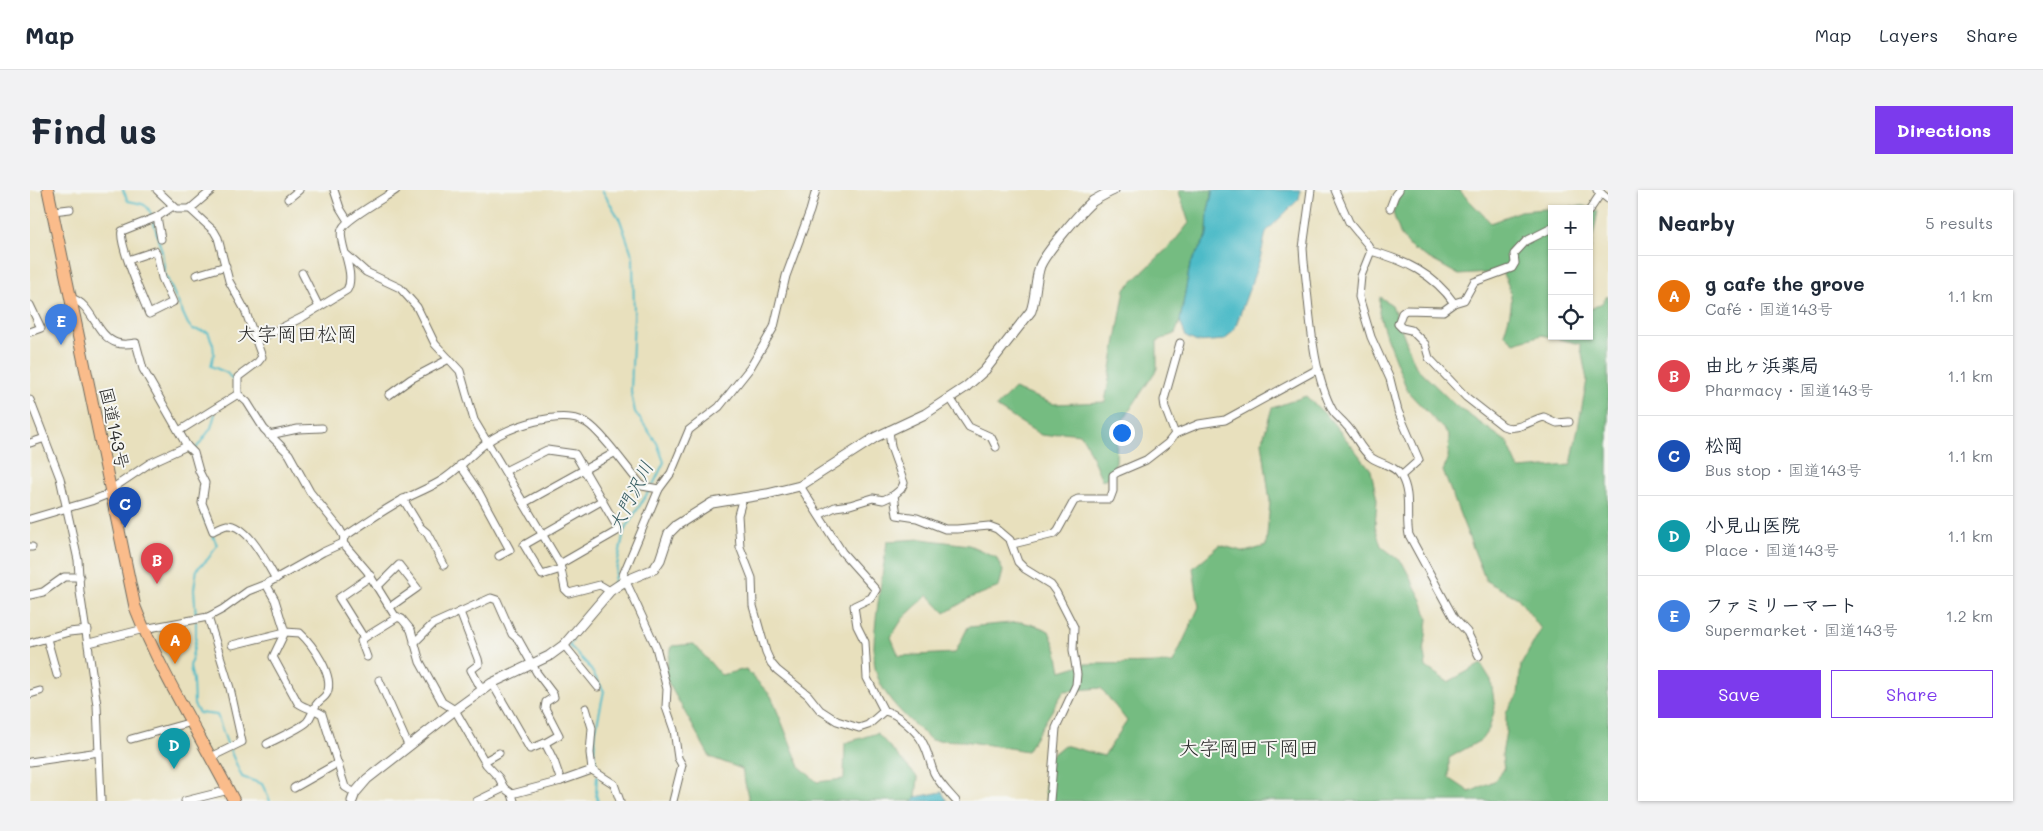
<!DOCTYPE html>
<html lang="en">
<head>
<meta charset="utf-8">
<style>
  body { margin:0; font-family:Mali,"Klee One",sans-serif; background:#f2f2f3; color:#1f2937 }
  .controls { position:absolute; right:15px; top:15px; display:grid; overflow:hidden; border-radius:0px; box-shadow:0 1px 4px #0004 }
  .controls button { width:45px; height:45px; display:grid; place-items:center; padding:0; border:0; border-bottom:1px solid #e0e1e3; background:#fff; color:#1f2937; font:25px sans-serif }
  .you { position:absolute; left:1091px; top:242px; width:18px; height:18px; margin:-12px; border:4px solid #fff; border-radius:50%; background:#1a73e8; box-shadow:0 0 0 8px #1a73e833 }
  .badge { display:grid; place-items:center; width:32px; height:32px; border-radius:50%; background:#7c3aed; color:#fff; font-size:16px; font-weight:700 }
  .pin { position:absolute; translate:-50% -41px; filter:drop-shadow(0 1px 2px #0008) }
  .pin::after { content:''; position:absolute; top:26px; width:18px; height:15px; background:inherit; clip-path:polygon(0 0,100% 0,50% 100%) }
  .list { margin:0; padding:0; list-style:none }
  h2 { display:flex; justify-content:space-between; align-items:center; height:65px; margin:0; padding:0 20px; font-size:21px }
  h2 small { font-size:16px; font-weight:400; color:#747a83 }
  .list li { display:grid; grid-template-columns:32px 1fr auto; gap:15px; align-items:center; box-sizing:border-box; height:80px; padding:0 20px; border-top:1px solid #e0e1e3 }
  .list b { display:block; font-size:19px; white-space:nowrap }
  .list p { margin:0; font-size:16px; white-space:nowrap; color:#747a83 }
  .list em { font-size:16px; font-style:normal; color:#747a83 }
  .actions { display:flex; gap:10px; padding:15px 20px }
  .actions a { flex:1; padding:11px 0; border:1px solid #7c3aed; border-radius:0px; text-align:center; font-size:18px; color:#7c3aed }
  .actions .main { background:#7c3aed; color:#fff }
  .icon { flex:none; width:28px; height:28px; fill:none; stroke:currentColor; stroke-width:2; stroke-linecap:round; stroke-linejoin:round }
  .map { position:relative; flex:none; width:1578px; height:611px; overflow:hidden; border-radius:0px }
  header { display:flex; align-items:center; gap:30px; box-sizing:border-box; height:70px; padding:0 25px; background:#fff; border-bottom:1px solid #e0e1e3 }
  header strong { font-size:24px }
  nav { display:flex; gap:28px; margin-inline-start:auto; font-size:18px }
  .intro { display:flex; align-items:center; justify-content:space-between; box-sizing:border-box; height:120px; padding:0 30px }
  h1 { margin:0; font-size:35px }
  .button { padding:12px 22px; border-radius:0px; background:#7c3aed; color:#fff; font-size:18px; font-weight:700 }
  main { display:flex; gap:30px; padding:0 30px }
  aside { flex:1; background:#fff; border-radius:0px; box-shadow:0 1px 4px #0004 }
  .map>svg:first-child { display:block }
  .forest { fill:#74bc81; stroke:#507456 }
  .water { fill:#4ebbc8; stroke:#3c737a }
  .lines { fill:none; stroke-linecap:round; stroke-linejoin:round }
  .stream { stroke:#4ebbc8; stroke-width:2 }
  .minor-casing { stroke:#6d6a5e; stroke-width:9 }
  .tertiary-casing { stroke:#6d6a5e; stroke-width:11 }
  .trunk-casing { stroke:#6d6a5e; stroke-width:13 }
  .minor { stroke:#fff; stroke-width:7 }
  .tertiary { stroke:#fff; stroke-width:9 }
  .trunk { stroke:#fabc8b; stroke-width:11 }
  .labels { text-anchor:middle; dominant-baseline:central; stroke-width:4; stroke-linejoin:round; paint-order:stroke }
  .street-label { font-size:18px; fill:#2b2b2b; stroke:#f6f6f2 }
  .water-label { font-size:19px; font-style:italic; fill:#375d62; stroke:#f6f6f2 }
  .quarter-label { font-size:20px; fill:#2b2b2b; stroke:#f6f6f2 }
</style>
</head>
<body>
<header>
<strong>Map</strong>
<nav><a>Map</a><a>Layers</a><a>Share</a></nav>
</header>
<div class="intro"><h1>Find us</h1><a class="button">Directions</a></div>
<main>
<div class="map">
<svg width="1578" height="611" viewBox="0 0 1578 611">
  <rect width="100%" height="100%" fill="#f6f6f2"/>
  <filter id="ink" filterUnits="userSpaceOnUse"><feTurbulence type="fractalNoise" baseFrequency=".02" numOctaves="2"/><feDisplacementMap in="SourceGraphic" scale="10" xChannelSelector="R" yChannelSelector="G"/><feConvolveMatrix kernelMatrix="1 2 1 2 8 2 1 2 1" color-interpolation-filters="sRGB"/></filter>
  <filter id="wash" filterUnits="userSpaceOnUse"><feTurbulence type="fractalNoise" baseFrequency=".0096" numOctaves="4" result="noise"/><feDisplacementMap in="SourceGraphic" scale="20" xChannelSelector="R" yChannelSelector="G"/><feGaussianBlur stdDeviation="1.12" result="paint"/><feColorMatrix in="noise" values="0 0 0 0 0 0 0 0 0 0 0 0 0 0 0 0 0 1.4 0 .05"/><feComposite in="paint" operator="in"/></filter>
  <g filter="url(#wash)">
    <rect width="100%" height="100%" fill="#e8e0bd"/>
    <g class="forest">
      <polygon points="1151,0 1183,0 1178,20 1177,46 1160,75 1150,131 1145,144 1127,151 1127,179 1087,239 1086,272 1078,288 1072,290 1055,251 1050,244 1032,242 1020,246 1011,245 966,217 984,199 1024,214 1075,212 1095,99 1143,53 1159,33 1149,2"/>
      <path d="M 1371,0 L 1429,0 L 1461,33 L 1490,21 L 1553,16 L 1568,21 L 1559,66 L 1559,19 L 1522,19 L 1522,146 L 1559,146 L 1559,120 L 1572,113 L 1578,105 L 1578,611 L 1017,611 L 1015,601 L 1016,570 L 1034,555 L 1074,566 L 1097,531 L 1071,498 L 1034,501 L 997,561 L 934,551 L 901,550 C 881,531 856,512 847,485 C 837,460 854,381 857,351 L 892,349 L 939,355 L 966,367 L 973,381 L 969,397 L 940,408 L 915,423 L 898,405 L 873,428 L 861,447 L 869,466 L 925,463 L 938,437 L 991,432 L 1005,435 L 1019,441 L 1027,461 L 1031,481 L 1054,474 L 1143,473 L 1169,417 L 1163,378 L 1190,355 L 1215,362 L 1236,356 L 1240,312 L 1232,252 L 1242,218 L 1276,206 L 1299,228 L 1341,280 L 1347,310 L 1345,336 L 1351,356 L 1372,372 L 1392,410 L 1398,429 L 1394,463 L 1396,477 L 1418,492 L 1451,474 L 1461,490 L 1465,518 L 1459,539 L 1451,550 L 1419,568 L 1419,588 L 1440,602 L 1466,590 L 1474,579 L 1472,565 L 1476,541 L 1476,522 L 1488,505 L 1491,475 L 1511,439 L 1488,408 L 1456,391 L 1413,281 L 1418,269 L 1419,245 L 1378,202 L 1356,146 L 1349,123 L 1350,107 L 1362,115 L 1386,177 L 1425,215 L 1477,252 L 1489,279 L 1541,275 L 1557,190 L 1550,154 L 1512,145 L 1484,153 L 1474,144 C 1482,117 1486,108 1472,82 L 1429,85 L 1382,59 L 1371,46 L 1363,23 Z"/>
      <polygon points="664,454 691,485 716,479 741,506 770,577 787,592 814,589 815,553 847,543 888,588 886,607 883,611 719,611 712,579 680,567 634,485 642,456"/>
    </g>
    <g class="water">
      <polygon points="1183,0 1270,0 1269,9 1236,42 1230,69 1205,138 1195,150 1167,152 1156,147 1150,131 1160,75 1177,46 1178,20"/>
      <polygon points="912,602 917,611 883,611 886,607"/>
    </g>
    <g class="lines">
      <g class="stream">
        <path d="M 93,0 L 98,11 C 111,14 117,12 122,26"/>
        <polyline points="572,0 590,30 603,67 604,126 601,202 605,222 627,253 634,272 623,295"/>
        <polyline points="123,30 132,62 135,84 158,134 162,139 178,142 183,154 184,164 181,176 197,183 205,193"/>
        <polyline points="165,260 181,238 185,224"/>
        <polyline points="170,317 176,333"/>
        <polyline points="583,395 594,341 620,299"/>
        <polyline points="166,427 164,399 167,379 178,369 187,355 181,342"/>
        <polyline points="166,432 166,447 160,477 163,490 164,515 169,523 187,525 198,556"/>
        <polyline points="543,451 539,455 558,475 574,501 565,544 564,563 567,579"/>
        <polyline points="200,560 212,587 232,594 240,611"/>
        <polyline points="567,586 566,605 568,611"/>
      </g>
    </g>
  </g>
  <g filter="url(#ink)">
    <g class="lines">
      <defs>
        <g id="minor">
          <polyline points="127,0 147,19 160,19 184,41 188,48 199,91 215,120 232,167 228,172 208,187 208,204 217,212 234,239 259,264 280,302 309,338 314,347"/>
          <polyline points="304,0 310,18 318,31"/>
          <path d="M 1281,0 L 1273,58 L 1274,72 C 1280,118 1281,182 1303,221 C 1307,227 1312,230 1316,235 C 1326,245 1330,260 1342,268 C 1351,274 1366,276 1371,286 C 1382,305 1375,325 1379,345 L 1424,428 L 1437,442 L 1449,466"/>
          <polyline points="1305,0 1319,32 1338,55 1341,61 1331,86 1329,107 1341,147 1360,189 1368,221 1389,270 1371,286"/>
          <polyline points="1567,0 1578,9"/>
          <polyline points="258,9 269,0"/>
          <polyline points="1360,18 1365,5 1369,0"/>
          <polyline points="160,19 182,0"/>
          <polyline points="23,21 40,19"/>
          <polyline points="1559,21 1571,3"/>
          <polyline points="127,27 131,49"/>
          <path d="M 1522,38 L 1496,51 L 1484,64 L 1485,73 L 1482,78 L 1444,92 L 1434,110 L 1424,113 L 1413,121 L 1376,120 L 1372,123 L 1368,134 L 1372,138 L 1381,140 L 1395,154 L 1399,168 L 1436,207 L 1473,236 C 1486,242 1501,230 1514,227 L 1527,233 L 1539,232"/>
          <path d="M 1341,61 C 1374,70 1404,84 1424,113"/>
          <polyline points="317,65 336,82 370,98 387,117 405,154 430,181 444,230 530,374 535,399 539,403 570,395 580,401"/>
          <path d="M 98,70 L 125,61 L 128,68 L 132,88 L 143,112 L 119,124 C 113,109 88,53 92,41 L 127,27 L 143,16"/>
          <polyline points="272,83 289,117"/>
          <polyline points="166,85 196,76"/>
          <path d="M 40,108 C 63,113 65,146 87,153 C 92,155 100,154 106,153 L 113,179 L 157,256 L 164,263 L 169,281 L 175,293 L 172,313 L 183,341 C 187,339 192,336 197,335 C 218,334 237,374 246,389"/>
          <polyline points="0,115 11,138 0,142"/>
          <path d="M 227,150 L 273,127 L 317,100 C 327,83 307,52 312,39 C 316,29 356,7 366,0"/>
          <polyline points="359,205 381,189 419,169"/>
          <polyline points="920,208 939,237 961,247 966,257"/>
          <polyline points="0,210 30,288 48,370 50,402 67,515 71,611"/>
          <polyline points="859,240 861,257 874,293 871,299 864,305 867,325 887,328 915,339 927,339 959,336 967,339 980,350 988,372 995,379 1021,395 1026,402 1044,437 1043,460 1047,484 1046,495 1026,538 1020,611"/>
          <polyline points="149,241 208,204"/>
          <polyline points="1145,244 1135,218 1134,210 1150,153"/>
          <polyline points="239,245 268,239 292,238"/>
          <polyline points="0,253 15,248"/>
          <polyline points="430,275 448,301 480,360 469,366"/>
          <polyline points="475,281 517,260 545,264 589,340 530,374"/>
          <polyline points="770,296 812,362 846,400 841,408 824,416 827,436 835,452 837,488 854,521"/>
          <polyline points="80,300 120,273 157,256"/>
          <polyline points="713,307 708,325 710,357 722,388 723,416 736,462 741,473 747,480 778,505 790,520 807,531 829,538 838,535 854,521"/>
          <polyline points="373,309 390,337 397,343 414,375"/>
          <polyline points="494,313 584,263"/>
          <polyline points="789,325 805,317 820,315 843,308 853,310 864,305"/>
          <polyline points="0,329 61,311 81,303"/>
          <path d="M 313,353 L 314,347 C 333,334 352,321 372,310 C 384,304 397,299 409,292 C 427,282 440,265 456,253 C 478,237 531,218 557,233 C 572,242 599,281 612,296 L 629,299"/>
          <polyline points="313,353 337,381 365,426 372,429 381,440 390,472 412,512 425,520 456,574 469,588 474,598 482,604 484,611"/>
          <polyline points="983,354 1024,344 1028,340 1044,311 1048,309 1080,309 1083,301 1083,285 1088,282 1116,270 1138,253 1145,244 1169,234 1195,230 1288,179"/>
          <polyline points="0,357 2,357"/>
          <polyline points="531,379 512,385 494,355 573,310"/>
          <polyline points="341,386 309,408 334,448 368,427"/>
          <path d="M 236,394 L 245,410 L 255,442 L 270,443 C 282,454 305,486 297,503 C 295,508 289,510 286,515 C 283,520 281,527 277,532 C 271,538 246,549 237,554"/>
          <polyline points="347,397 369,375 387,398 360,417"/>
          <polyline points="0,405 13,402 34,387 50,387"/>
          <polyline points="430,422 448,469 449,474 441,480 452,500"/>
          <polyline points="178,427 200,498 212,552 181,567"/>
          <path d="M 255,442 L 243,467 L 268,513 C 276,519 284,519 292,524 L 315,597 L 325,603"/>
          <polyline points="334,448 331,451 337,467"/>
          <polyline points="17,449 27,485"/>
          <polyline points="0,453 39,442 58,440"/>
          <polyline points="59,453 114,439 178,427 193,419 218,401 236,394 293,362 313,353"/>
          <polyline points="384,453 403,434 461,408 467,410 482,444 488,449 507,483 523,504 524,507 516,512 515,518 529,545 515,553"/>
          <polyline points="202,455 255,442"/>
          <polyline points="534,455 568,497"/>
          <polyline points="349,490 378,555"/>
          <polyline points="462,493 500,559 515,553 524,571 531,591"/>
          <polyline points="0,504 10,501"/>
          <polyline points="556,518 562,538 560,563 562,580"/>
          <path d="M 854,521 C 866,522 888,542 893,553 C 898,562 900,573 904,583 C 909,593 918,602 926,611"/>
          <polyline points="101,549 162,532"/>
          <polyline points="455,571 469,563"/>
          <polyline points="0,572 69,562"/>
          <polyline points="562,580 584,594 590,611"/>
          <polyline points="264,598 308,573"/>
          <polyline points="482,604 531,591 562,580"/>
          <polyline points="155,611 199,600"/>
          <polyline points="447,611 474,598"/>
          <polyline points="643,611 652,575 648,568 644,540 636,517 637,499 626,457 593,385 629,299 641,283 659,240 689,217 720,178 744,137 756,86 780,21 786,0"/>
        </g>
        <path id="tertiary" d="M 322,611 L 325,603 L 337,589 L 425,520 L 462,493 L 519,466 L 534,455 L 580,401 L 595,391 L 624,379 L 630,370 L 639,343 L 647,335 L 682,313 L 737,304 L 770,296 L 846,247 L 895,224 L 936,197 L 955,180 L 1001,121 C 1006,107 1005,91 1010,76 C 1016,62 1051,21 1063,11 C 1070,7 1077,3 1084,0"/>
        <path id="trunk" d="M 18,0 L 105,417 C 131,484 171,547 204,611"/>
      </defs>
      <use href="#minor" class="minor-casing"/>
      <use href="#tertiary" class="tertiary-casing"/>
      <use href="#trunk" class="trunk-casing"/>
      <use href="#minor" class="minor"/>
      <use href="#tertiary" class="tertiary"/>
      <use href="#trunk" class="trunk"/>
    </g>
  </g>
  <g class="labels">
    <g class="street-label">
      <text transform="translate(85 238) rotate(78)">国道143号</text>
    </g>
    <g class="water-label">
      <text transform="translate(600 306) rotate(-63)">大門沢川</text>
    </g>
    <g class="quarter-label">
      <text x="267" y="143">大字岡田松岡</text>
      <text x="1219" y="557">大字岡田下岡田</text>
    </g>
  </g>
</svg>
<div class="controls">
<button>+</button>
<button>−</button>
<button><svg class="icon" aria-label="locate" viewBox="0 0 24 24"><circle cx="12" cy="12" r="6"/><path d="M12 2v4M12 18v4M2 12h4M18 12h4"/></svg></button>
</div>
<div class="you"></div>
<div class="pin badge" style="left:145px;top:474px;background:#e8710a">A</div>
<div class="pin badge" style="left:127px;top:394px;background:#e0444e">B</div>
<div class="pin badge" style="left:95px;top:338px;background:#1a4fb4">C</div>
<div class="pin badge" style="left:144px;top:579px;background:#0f9aa8">D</div>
<div class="pin badge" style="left:31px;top:155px;background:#3f7fe0">E</div>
</div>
<aside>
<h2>Nearby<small>5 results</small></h2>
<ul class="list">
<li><span class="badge" style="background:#e8710a">A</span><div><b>g cafe the grove</b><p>Café · 国道143号</p></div><em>1.1 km</em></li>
<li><span class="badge" style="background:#e0444e">B</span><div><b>由比ヶ浜薬局</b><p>Pharmacy · 国道143号</p></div><em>1.1 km</em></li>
<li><span class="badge" style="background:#1a4fb4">C</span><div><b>松岡</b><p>Bus stop · 国道143号</p></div><em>1.1 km</em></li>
<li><span class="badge" style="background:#0f9aa8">D</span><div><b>小見山医院</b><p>Place · 国道143号</p></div><em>1.1 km</em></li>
<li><span class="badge" style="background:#3f7fe0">E</span><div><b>ファミリーマート</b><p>Supermarket · 国道143号</p></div><em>1.2 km</em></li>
</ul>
<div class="actions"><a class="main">Save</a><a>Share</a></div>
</aside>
</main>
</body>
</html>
